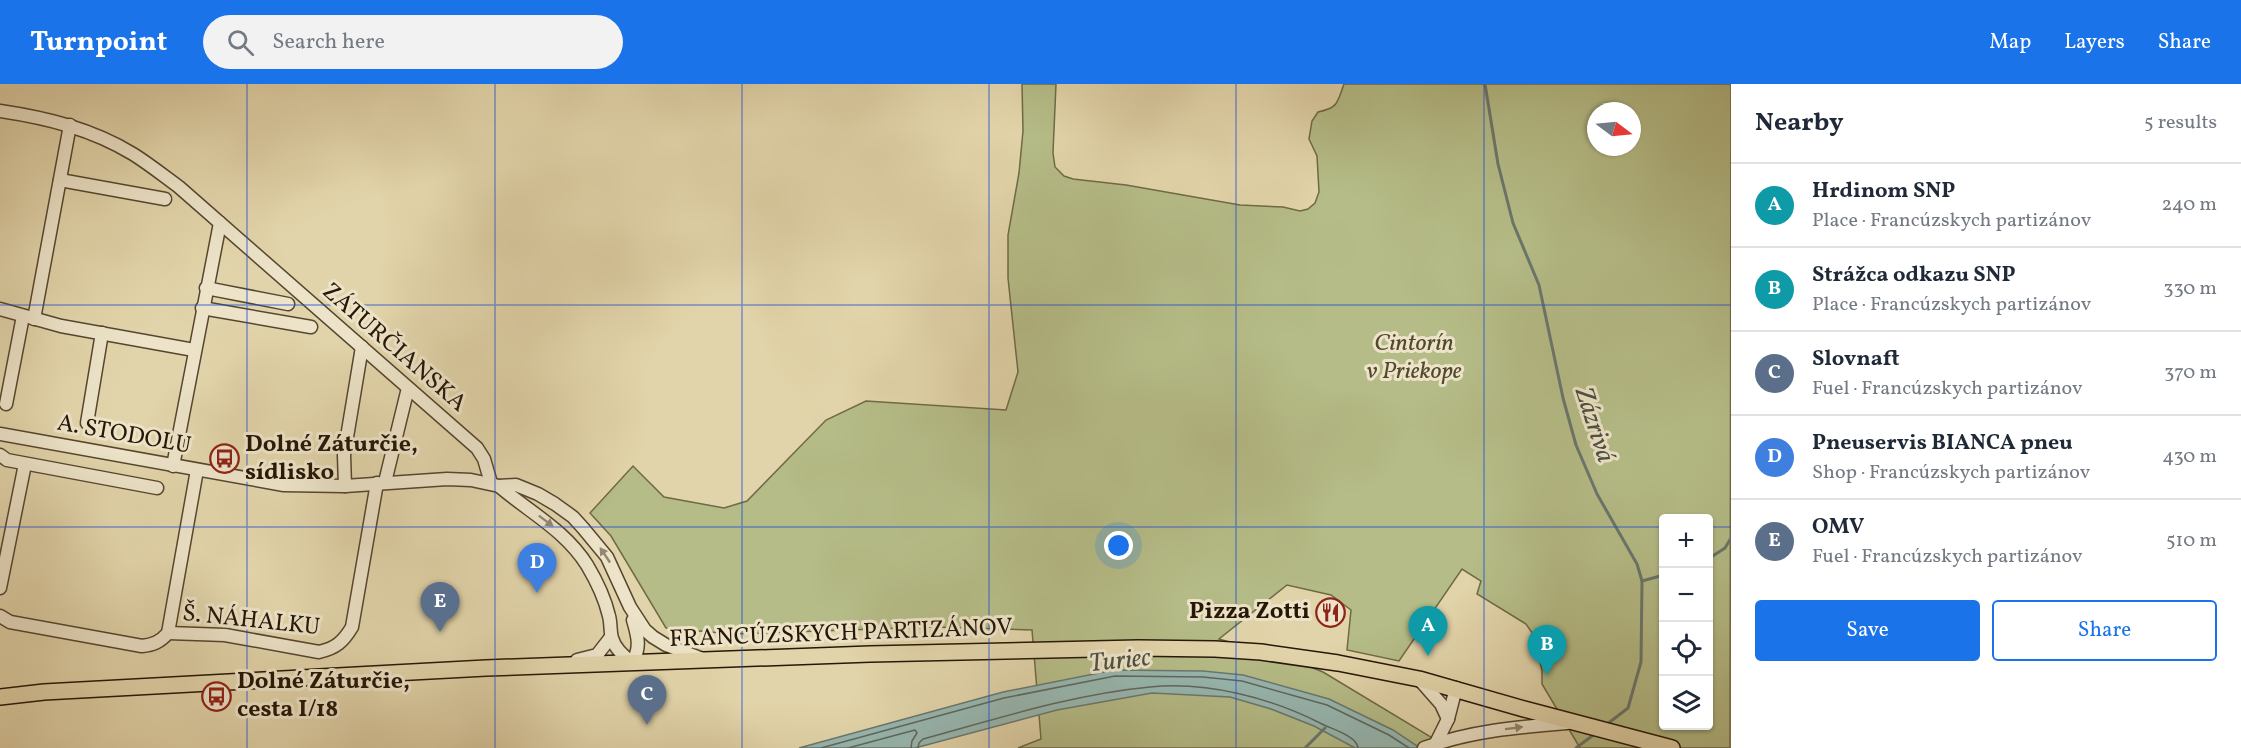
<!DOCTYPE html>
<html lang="en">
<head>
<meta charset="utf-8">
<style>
  body { margin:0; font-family:Vollkorn,serif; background:#f2f2f3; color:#1f2937 }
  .controls { position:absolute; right:18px; bottom:18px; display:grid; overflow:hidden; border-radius:6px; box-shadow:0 2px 4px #0004 }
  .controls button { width:54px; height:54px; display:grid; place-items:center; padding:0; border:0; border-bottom:2px solid #e0e1e3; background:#fff; color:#1f2937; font:30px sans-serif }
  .compass { position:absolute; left:1587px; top:18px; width:54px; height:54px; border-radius:50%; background:#fff; box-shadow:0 2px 4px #0004; rotate:106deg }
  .you { position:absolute; left:1119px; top:462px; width:21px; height:21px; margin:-15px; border:4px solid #fff; border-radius:50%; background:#1a73e8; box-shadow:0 0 0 9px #1a73e833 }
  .badge { display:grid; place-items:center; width:39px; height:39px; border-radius:50%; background:#1a73e8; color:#fff; font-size:20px; font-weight:700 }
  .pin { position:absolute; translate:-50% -50px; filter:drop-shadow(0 2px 3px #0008) }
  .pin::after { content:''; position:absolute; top:32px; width:21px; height:18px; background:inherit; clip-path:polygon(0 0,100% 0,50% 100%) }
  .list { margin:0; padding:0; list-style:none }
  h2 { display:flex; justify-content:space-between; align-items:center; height:78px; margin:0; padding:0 24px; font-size:26px }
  h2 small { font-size:20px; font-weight:400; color:#747a83 }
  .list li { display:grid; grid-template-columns:39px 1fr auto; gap:18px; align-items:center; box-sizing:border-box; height:84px; padding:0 24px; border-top:2px solid #e0e1e3 }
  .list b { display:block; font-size:22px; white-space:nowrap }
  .list p { margin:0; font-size:20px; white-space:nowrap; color:#747a83 }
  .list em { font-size:20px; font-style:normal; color:#747a83 }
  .actions { display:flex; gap:12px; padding:18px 24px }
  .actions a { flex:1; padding:14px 0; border:2px solid #1a73e8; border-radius:6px; text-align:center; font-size:21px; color:#1a73e8 }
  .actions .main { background:#1a73e8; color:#fff }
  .icon { flex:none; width:33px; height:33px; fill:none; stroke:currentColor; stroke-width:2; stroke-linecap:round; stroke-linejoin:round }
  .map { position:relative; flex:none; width:1731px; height:664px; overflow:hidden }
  header { display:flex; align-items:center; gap:36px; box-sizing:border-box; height:84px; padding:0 30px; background:#1a73e8; color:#fff }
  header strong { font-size:28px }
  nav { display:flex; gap:33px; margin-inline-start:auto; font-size:21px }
  .search { width:420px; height:54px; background:#f2f2f3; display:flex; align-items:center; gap:15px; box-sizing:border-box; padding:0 21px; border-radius:33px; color:#747a83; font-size:22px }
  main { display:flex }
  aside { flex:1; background:#fff }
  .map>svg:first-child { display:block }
  .green { fill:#b5bc87; stroke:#6e6a47; stroke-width:1.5; fill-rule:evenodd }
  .water { fill:#97b7b1; stroke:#6a776d; stroke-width:1.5 }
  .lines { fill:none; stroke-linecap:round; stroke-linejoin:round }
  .shore { stroke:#5e675c; stroke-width:1.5 }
  .stream { stroke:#6a776d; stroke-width:3 }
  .minor-casing { stroke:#554630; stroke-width:15 }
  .major-casing { stroke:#261707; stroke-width:18 }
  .minor { stroke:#ece3c8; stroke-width:12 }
  .major { stroke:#e2d4aa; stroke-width:15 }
  .oneway { fill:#938771 }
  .grid { fill:none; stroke:#1d4ed8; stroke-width:1.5; stroke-opacity:0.55 }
  .labels { text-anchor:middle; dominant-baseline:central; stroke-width:6; stroke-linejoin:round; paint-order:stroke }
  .park-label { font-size:24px; font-style:italic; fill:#51492d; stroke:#ece3c8 }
  .street-label { font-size:24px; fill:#261707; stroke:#ece3c8 }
  .poi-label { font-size:24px; font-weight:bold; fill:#261707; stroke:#ece3c8; text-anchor:start }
  .water-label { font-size:26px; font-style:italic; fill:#4e4f42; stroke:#ece3c8 }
</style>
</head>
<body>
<header>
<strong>Turnpoint</strong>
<div class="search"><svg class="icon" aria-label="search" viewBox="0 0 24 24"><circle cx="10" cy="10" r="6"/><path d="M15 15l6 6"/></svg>Search here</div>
<nav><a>Map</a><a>Layers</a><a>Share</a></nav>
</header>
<main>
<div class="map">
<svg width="1731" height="664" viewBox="0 0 1731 664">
  <rect width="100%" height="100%" fill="#e2d4aa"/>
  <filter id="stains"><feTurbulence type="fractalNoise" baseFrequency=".00333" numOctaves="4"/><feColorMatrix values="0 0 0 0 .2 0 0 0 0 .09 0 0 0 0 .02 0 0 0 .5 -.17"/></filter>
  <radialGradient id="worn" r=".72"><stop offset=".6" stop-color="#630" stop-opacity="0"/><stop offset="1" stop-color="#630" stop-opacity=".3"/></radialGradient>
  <path class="green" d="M 1022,0 L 1056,0 L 1053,69 L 1055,83 L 1064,92 L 1073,95 L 1126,101 L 1240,121 L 1283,123 L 1300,127 L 1308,125 L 1315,119 L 1319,108 L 1317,72 L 1309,55 L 1312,37 L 1318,28 C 1338,24 1337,19 1344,0 L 1731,0 L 1730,664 L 1580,664 L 1542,600 L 1542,587 L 1535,553 L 1526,540 L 1477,510 L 1481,497 L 1462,485 L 1399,577 L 1347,566 L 1351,526 L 1331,511 L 1287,501 L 1219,555 L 1298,578 L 1323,588 L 1449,664 L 1018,664 L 1041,655 L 1032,546 L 934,543 L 732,550 L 666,544 L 611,452 L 590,429 L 633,382 L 664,413 L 724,424 L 747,417 L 826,336 L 866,317 L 1006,326 L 1018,288 L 1008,194 L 1008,151 L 1019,89 L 1023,47 ZM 1596,27 L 1632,27 L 1632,63 L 1596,63 ZM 1664,434 L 1708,434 L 1708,642 L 1664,642 Z"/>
  <polygon class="water" points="1114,586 1203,587 1243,591 1329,615 1393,646 1420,664 1355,664 1314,642 1271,625 1230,613 1152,609 1057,626 915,664 799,664 1003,608"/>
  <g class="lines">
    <g class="shore">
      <polyline points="821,664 1004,614 1115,592 1203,593 1242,597 1327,621 1389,651 1409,664"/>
      <polyline points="848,664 915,646 917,649 912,657 911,664"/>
      <path d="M 918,664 L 919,659 L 923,655 C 996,635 1074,610 1150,603 C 1207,597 1271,614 1322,640 C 1332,645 1357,652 1358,664"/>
    </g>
    <g class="stream">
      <polyline points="1485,0 1498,80 1513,139 1539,201 1563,314 1576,361 1597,410 1637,480 1642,497 1641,578 1628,624 1606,641"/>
      <polyline points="1708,475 1725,464 1731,454"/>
      <polyline points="1642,497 1664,491"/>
      <polyline points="1305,664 1325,644"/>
      <polyline points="1576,664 1596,649"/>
    </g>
    <defs>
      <g id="minor">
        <path d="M 0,27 C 47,34 92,45 133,70 C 149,80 164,92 179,103 L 477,364 L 484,375 L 491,399"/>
        <polyline points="60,96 165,115"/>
        <polyline points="206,204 288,220"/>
        <polyline points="202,224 311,243"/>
        <polyline points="0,225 61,242 194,266"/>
        <polyline points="34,235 70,41"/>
        <polyline points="6,320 23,232"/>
        <polyline points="87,339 102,249"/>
        <polyline points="0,350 284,401 345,402 447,395 471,396 499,402 516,401 538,410 555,420 573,433 583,444 607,473 630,523 645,546 653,553 666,561 703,575"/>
        <polyline points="0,371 7,376 157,404"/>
        <polyline points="173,382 220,139"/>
        <polyline points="385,398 408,304"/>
        <polyline points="345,402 344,371 362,263"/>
        <path d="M 499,402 C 529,428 565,446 587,481 C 596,496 605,515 609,532 C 611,539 610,548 612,554 C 615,565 624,572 632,579 C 641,564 638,553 633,536"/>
        <polyline points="0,504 25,380"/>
        <path d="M 0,532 L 10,538 L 142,562 C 153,561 160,558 168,549 L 197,386"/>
        <path d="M 168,549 L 225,551 L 319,568 C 336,564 343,558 352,543 L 377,399"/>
        <polyline points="577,576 597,571 611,553"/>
        <polyline points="1419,595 1441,620 1448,635"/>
        <polyline points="1436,659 1448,635 1456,604"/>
        <path d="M 1424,664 C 1470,647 1518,643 1567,639"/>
      </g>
      <polyline id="major" points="0,613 44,608 486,584 870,570 1138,564 1215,565 1261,568 1338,579 1419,595 1524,625 1672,664"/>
    </defs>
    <use href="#minor" class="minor-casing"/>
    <use href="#major" class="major-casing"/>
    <use href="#minor" class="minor"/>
    <use href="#major" class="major"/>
  </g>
  <defs><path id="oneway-solid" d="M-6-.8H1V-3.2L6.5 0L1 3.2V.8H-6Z" transform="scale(1.5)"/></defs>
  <g class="oneway">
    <use href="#oneway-solid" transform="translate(546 437) rotate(37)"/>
    <use href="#oneway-solid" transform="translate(605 471) rotate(-124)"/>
    <use href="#oneway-solid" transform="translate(1514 644) rotate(-7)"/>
  </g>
  <path class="grid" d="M 247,0 L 247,664M 495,0 L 495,664M 742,0 L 742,664M 989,0 L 989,664M 1236,0 L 1236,664M 1484,0 L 1484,664M 0,221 L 1731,221M 0,443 L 1664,443M 1708,443 L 1731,443"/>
  <defs>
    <symbol id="bus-ring" viewBox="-11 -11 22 22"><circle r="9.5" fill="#ece3c8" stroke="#8f2418" stroke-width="1.5"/><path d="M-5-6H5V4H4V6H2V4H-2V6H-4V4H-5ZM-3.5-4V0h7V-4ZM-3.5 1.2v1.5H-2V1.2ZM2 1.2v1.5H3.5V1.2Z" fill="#8f2418"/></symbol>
    <symbol id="restaurant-ring" viewBox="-11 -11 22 22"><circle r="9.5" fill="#ece3c8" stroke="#8f2418" stroke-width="1.5"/><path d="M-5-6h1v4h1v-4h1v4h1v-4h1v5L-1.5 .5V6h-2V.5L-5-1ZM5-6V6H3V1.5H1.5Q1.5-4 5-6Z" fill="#8f2418"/></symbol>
  </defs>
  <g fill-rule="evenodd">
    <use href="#bus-ring" x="208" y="358" width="33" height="33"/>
    <use href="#restaurant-ring" x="1314" y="512" width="33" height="33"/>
    <use href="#bus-ring" x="200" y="596" width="33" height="33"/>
  </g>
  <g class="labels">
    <g class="park-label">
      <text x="1414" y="260">Cintorín<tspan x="1414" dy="28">v Priekope</tspan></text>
    </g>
    <g class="street-label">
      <text transform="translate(394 264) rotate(41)">ZÁTURČIANSKA</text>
      <text transform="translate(124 351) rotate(10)">A. STODOLU</text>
      <text transform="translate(251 537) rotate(6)">Š. NÁHALKU</text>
      <text transform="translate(841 550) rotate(-2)">FRANCÚZSKYCH PARTIZÁNOV</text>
    </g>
    <g class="poi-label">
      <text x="245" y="361">Dolné Záturčie,<tspan x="245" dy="28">sídlisko</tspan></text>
      <text x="1310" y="528" text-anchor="end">Pizza Zotti</text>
      <text x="237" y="598">Dolné Záturčie,<tspan x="237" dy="28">cesta I/18</tspan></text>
    </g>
    <g class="water-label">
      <text transform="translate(1594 341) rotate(72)">Zázrivá</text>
      <text transform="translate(1120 577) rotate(-6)">Turiec</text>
    </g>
  </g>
  <rect width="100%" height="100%" filter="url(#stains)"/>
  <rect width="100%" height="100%" fill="url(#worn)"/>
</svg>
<div class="controls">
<button>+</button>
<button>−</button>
<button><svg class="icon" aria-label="locate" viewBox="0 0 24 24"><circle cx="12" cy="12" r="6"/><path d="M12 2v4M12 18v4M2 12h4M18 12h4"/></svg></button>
<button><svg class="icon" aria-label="layers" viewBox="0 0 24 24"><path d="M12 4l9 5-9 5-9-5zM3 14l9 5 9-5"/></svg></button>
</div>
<svg class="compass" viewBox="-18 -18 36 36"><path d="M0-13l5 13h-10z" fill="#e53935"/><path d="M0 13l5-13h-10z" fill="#747a83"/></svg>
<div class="you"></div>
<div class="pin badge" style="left:1428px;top:572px;background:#0f9aa8">A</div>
<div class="pin badge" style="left:1547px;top:591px;background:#0f9aa8">B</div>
<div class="pin badge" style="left:647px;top:641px;background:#5c6f8a">C</div>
<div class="pin badge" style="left:537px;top:509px;background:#3f7fe0">D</div>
<div class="pin badge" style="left:440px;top:548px;background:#5c6f8a">E</div>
</div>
<aside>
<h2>Nearby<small>5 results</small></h2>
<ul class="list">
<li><span class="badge" style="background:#0f9aa8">A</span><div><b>Hrdinom SNP</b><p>Place · Francúzskych partizánov</p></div><em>240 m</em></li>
<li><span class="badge" style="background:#0f9aa8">B</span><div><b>Strážca odkazu SNP</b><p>Place · Francúzskych partizánov</p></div><em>330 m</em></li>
<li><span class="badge" style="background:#5c6f8a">C</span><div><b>Slovnaft</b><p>Fuel · Francúzskych partizánov</p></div><em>370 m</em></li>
<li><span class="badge" style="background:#3f7fe0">D</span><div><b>Pneuservis BIANCA pneu</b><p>Shop · Francúzskych partizánov</p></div><em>430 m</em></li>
<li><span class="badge" style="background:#5c6f8a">E</span><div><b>OMV</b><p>Fuel · Francúzskych partizánov</p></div><em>510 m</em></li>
</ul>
<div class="actions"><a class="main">Save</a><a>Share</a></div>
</aside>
</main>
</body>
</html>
